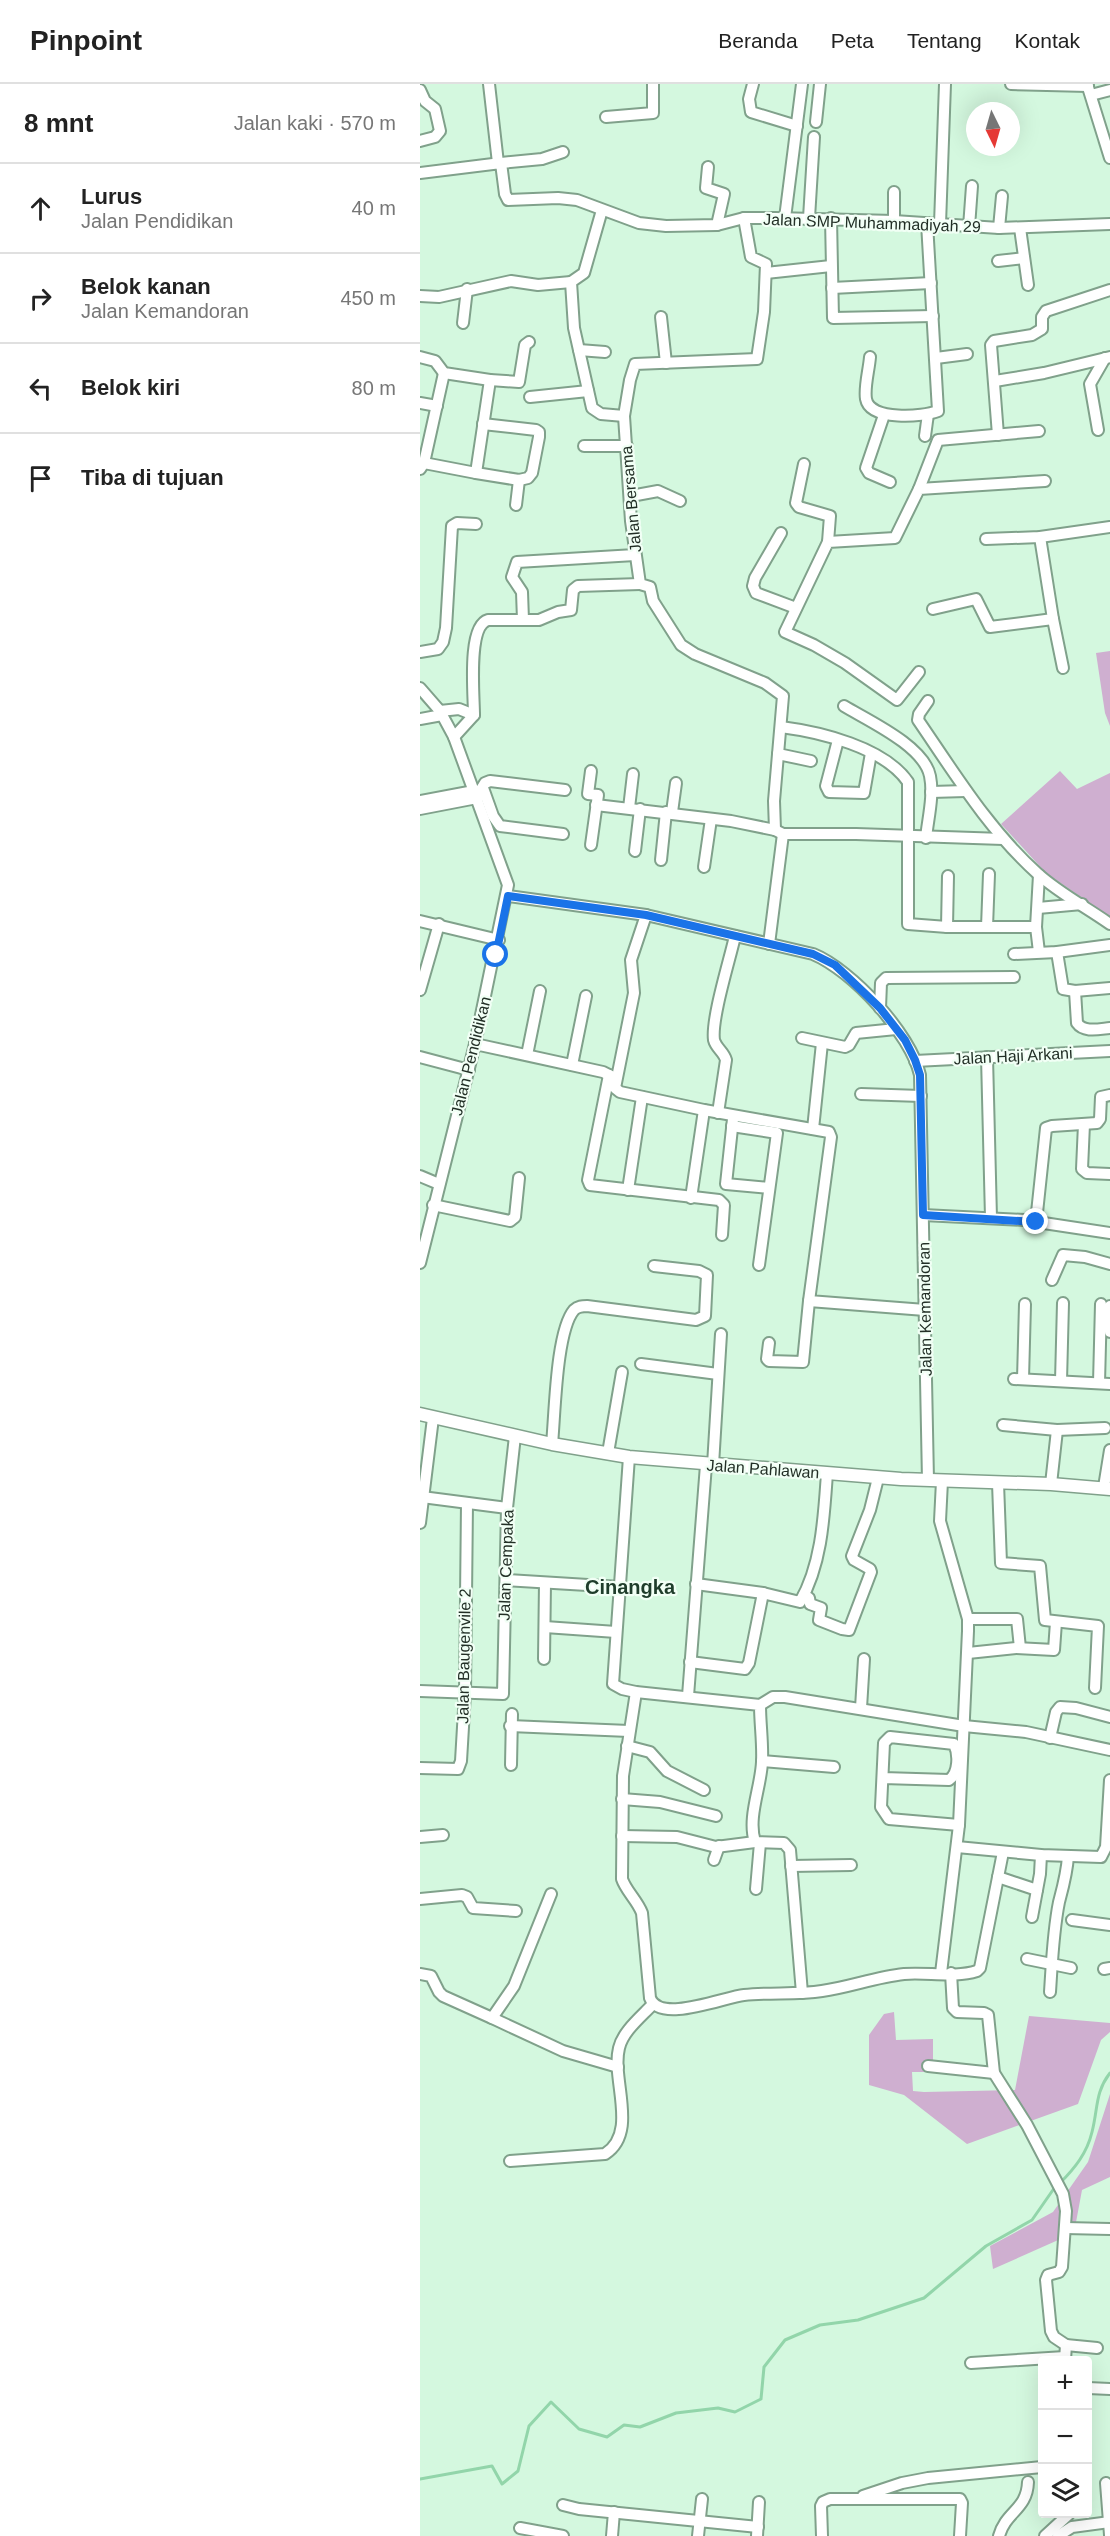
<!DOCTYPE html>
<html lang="id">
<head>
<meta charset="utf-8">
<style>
  body { margin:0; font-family:Helvetica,sans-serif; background:#f2f2f2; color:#222 }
  .controls { position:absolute; right:18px; bottom:18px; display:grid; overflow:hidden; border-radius:6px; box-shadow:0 6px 24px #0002 }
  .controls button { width:54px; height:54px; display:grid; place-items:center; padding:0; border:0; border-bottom:2px solid #e0e0e0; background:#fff; color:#222; font:30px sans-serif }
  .compass { position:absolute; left:546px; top:18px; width:54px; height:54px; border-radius:50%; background:#fff; box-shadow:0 6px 24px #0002; rotate:175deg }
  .stop { position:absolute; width:18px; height:18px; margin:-14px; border:4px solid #1a73e8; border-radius:50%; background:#fff }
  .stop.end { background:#1a73e8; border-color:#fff; box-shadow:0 2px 6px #0008 }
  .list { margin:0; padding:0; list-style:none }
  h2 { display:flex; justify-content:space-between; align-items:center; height:78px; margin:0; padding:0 24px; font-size:26px }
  h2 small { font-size:20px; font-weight:400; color:#767676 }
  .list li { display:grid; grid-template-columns:39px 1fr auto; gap:18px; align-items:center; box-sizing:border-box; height:90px; padding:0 24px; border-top:2px solid #e0e0e0 }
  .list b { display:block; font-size:22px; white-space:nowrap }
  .list p { margin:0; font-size:20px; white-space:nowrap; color:#767676 }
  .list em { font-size:20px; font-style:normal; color:#767676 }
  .icon { flex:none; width:33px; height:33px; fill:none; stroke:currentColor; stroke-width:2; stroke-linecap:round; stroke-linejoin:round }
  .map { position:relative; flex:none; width:690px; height:2452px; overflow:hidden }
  header { display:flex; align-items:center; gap:36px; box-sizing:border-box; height:84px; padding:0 30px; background:#fff; border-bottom:2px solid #e0e0e0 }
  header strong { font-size:28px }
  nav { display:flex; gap:33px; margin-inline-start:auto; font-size:21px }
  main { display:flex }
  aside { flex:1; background:#fff }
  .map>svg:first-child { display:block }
  .green { fill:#cfafd0 }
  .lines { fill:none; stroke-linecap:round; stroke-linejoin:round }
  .stream { stroke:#92d5aa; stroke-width:3 }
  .minor-casing { stroke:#80a18b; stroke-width:14 }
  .tertiary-casing { stroke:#80a18b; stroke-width:15 }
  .minor { stroke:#fff; stroke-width:10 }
  .tertiary { stroke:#fff; stroke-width:12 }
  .route { stroke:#1a73e8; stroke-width:8 }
  .labels { text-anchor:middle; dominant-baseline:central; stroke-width:4.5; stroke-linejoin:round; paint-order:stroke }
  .street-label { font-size:16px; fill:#222f26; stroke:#f1fff5 }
  .quarter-label { font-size:20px; font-weight:bold; fill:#1f3d2b; stroke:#f1fff5 }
</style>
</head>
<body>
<header>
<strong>Pinpoint</strong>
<nav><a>Beranda</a><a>Peta</a><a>Tentang</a><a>Kontak</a></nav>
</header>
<main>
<aside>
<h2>8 mnt<small>Jalan kaki · 570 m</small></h2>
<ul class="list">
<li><svg class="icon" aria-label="ahead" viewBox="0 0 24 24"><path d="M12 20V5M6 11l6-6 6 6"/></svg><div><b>Lurus</b><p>Jalan Pendidikan</p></div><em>40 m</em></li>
<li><svg class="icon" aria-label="right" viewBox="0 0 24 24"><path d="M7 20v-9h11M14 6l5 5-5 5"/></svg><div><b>Belok kanan</b><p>Jalan Kemandoran</p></div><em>450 m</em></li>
<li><svg class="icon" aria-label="left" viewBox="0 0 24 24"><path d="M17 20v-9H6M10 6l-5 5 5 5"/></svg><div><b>Belok kiri</b></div><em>80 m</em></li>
<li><svg class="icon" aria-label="arrive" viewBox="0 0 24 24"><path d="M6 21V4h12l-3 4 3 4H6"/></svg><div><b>Tiba di tujuan</b></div></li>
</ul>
</aside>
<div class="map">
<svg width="690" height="2452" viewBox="0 0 690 2452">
  <rect width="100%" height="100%" fill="#d4f8df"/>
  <g class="green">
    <polygon points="690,567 690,642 685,629 676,569"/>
    <polygon points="640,687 657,705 690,689 690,833 626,789 581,740"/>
    <polygon points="474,1928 476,1956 513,1955 513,1988 492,1988 493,2007 504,2008 595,2006 609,1932 690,1939 690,1948 681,1956 658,2020 547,2060 484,2011 449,2001 449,1951 464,1930"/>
    <polygon points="690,2010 690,2093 662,2106 654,2149 573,2185 570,2162 633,2128 668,2078"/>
  </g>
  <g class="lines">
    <g class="stream">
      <path d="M 640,2099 C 655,2084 667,2069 672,2048 C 678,2025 675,2008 690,1989"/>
      <polyline points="0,2395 72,2382 82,2400 98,2387 109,2342 131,2318 159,2345 187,2353 204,2341 220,2343 256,2329 298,2324 315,2328 341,2315 344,2283 365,2256 400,2241 438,2236 504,2214 566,2162 612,2136 635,2103"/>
    </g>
    <defs>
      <g id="minor">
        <polyline points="69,0 78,79"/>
        <polyline points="333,0 329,15 331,28 377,42"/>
        <polyline points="591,0 668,2"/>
        <polyline points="667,0 690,74"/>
        <polyline points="0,6 5,17 15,25 20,47 15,53 0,57"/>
        <polyline points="671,11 690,6"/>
        <polyline points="186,33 233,29 233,0"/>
        <polyline points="396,38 400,0"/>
        <polyline points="81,79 122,75 143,68"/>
        <polyline points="288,83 286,104 304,110 297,141"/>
        <polyline points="0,89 81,79 85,110 88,116 138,114 157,116 219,139 246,142 297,141 324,134 355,134 474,137 579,144 690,140"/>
        <polyline points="182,126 164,189 151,198 154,244 172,324 181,330 204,332"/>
        <polyline points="324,134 331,173 346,180 344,228 337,275 215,280 210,296 204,332 211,437 220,500 230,503 233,517 261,561 275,570 345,599 363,612 354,717 355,746"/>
        <polyline points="365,134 382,0"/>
        <polyline points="389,134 394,53"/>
        <polyline points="411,134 413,234 513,232"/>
        <polyline points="474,137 474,108"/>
        <polyline points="520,140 525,0"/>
        <polyline points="549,143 552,102"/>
        <polyline points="579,144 582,112"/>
        <polyline points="600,144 608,201"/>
        <polyline points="578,177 604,174"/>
        <polyline points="346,189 411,182"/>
        <polyline points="412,204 511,199"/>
        <polyline points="0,212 19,213 91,197 118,201 151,198"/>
        <polyline points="241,233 246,279"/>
        <polyline points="43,239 47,205"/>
        <polyline points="159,266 185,268"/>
        <polyline points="0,273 15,277 24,289 70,296 56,389 4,379 0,385"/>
        <path d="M 450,273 C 449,286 444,303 446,315 C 450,337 503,333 518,327 L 507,139"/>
        <polyline points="516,274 547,270"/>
        <polyline points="70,296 99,298 105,261 109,258"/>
        <polyline points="575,297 624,289 690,273"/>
        <polyline points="110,313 168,307"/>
        <polyline points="0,319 17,322"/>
        <polyline points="464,331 446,384 449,389 470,398"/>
        <polyline points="678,346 670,300 685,274"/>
        <polyline points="578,351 571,261 574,257 612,251 622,245 622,233 626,227 690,206"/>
        <polyline points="505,352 508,330"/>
        <polyline points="164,362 207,362"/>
        <polyline points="4,379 24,289"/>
        <polyline points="384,380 376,419 379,423 410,432 408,458"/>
        <polyline points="56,389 99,396 108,394 112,389 119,353 119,348 116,346 63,340"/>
        <polyline points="499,405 518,356 619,347"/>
        <polyline points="211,412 238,407 260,417"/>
        <polyline points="96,421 99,396"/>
        <polyline points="361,449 335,494 333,502 336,509 376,524"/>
        <polyline points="566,455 620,453 690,443"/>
        <polyline points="513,525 556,515 570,543 633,535 620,453"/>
        <polyline points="633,535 643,584"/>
        <polyline points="103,536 102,508 92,493 97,478 215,471"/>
        <polyline points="0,568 18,565 23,558 26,544 32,442 37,439 56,440"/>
        <polyline points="499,588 477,616 425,579 394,561 365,548 408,458 475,454 499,405 625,397"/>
        <polyline points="0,604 20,627 34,653 88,801 55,960 0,1179"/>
        <path d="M 508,617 L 499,630 L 498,636 C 535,690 569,746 618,790 C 639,809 666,823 690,840"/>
        <path d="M 424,622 C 449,637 504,662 510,692 C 514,712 508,734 506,754"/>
        <polyline points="20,627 39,625 54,631"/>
        <polyline points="0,635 22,631"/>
        <path d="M 361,643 C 400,648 464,663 488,698 L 488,840 L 527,843 L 616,843"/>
        <path d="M 34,653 L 54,631 C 54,611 47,542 68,536 L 119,536 L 138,528 L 151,526 L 153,506 L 158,502 L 220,500"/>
        <polyline points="418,656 406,702 409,708 444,709 451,669"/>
        <polyline points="358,670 391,677"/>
        <polyline points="171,687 168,710 178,711 171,761"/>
        <polyline points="63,704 73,732 80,742 143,750"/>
        <polyline points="60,707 65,699 70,697 145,706"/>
        <polyline points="511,708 546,707"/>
        <polyline points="0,717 54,707"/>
        <polyline points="176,721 311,737 355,746 363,750 436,750 583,755"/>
        <polyline points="209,724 213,690"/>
        <polyline points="0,725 57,714"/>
        <polyline points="252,728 256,699"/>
        <polyline points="215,767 220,725"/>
        <polyline points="241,776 246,728"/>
        <polyline points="284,783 291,735"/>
        <path d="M 88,812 L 226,831 L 393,870 C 432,886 491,950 500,991 L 508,1396"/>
        <polyline points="618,824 662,820"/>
        <polyline points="226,831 211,876 214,909 195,1004 200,1008 284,1026 409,1048 411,1053 389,1217 505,1226"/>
        <polyline points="0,837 79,856"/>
        <polyline points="527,843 528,792"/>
        <polyline points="567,843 569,790"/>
        <polyline points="349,860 363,750"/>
        <polyline points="619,868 616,843 619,791"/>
        <polyline points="637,868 643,905 655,907 690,904"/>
        <polyline points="594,870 637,868 690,861"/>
        <polyline points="0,906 19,840"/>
        <path d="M 655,907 L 657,939 C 664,949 679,945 690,944"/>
        <polyline points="460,924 461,899 466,894 594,893"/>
        <polyline points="382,954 425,963 429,961 436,949 476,945"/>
        <polyline points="55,960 183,988 195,994"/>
        <polyline points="107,971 120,907"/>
        <polyline points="0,973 49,986"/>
        <polyline points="567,973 571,1134"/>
        <polyline points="495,977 690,967"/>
        <polyline points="152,981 166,912"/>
        <polyline points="189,991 168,1096 170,1101 299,1116 304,1121 302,1151"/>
        <polyline points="441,1010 501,1012"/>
        <path d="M 298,1029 L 306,976 C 304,968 296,964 294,956 C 291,935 310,875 315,852"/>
        <polyline points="313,1035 306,1100 349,1104"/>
        <polyline points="664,1040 662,1085 667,1089 690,1090"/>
        <polyline points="312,1042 357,1049 339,1181"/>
        <polyline points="393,1045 402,959"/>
        <polyline points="0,1092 19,1100"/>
        <polyline points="208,1106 222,1013"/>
        <polyline points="271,1114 284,1026"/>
        <polyline points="13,1121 90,1137 95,1133 99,1094"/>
        <polyline points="503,1131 604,1136 690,1149"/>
        <polyline points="616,1138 626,1044 632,1042 677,1039 680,1035 681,1013 690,1011"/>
        <polyline points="632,1196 643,1171 665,1173 690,1180"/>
        <polyline points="690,1222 690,1248"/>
        <polyline points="349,1259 347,1275 349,1277 383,1278 389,1217"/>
        <polyline points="221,1280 298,1290"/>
        <polyline points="594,1295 690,1300"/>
        <polyline points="603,1295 605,1220"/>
        <polyline points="641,1297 643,1219"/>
        <polyline points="679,1299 681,1220"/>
        <polyline points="583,1341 637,1346 685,1344"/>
        <path d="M 132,1360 C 135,1330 136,1247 154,1226 C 158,1222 162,1222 167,1222 L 276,1236 L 285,1232 L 287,1191 L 279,1187 L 234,1182"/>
        <polyline points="188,1369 202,1288"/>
        <path d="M 209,1373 L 193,1600 L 202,1605 L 216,1608 L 340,1621 C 340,1640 343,1659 342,1678 C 341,1703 327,1734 335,1758 L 364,1759 L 370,1766 L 382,1909"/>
        <polyline points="293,1381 301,1250"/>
        <polyline points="578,1399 581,1479 620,1482 625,1536 678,1542 675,1604"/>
        <polyline points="631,1400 637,1346"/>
        <polyline points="684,1403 690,1366"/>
        <polyline points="2,1413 87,1424"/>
        <polyline points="0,1439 13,1334"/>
        <polyline points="86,1496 200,1503"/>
        <polyline points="276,1500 343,1509"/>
        <polyline points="384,1511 389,1514 390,1520 401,1524 399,1536 422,1545 429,1546 451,1488 450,1485 434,1476 432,1472 450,1426 458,1394"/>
        <polyline points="548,1535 597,1535 600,1564"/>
        <polyline points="125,1543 196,1548"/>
        <polyline points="548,1569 596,1564 634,1566 636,1538"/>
        <polyline points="124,1575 125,1499"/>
        <path d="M 270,1578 L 325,1585 L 329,1579 L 343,1509 L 380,1518 C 402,1480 404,1432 407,1389"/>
        <polyline points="0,1607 83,1610 87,1424 95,1352"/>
        <path d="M 216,1608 L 203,1692 L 202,1795 C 206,1807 217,1816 222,1829 L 230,1914 C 240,1940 304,1913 324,1911 C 350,1908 377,1911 402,1907 C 430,1903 456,1893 484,1890 C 507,1888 535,1894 557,1887 L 560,1884 L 583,1768"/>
        <polyline points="268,1612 286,1381"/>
        <polyline points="340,1621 353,1613 365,1613 544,1642 606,1648 690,1666"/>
        <polyline points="441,1624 444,1575"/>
        <polyline points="90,1642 209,1647"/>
        <polyline points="630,1654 636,1628 640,1623 656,1624 690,1633"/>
        <polyline points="207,1662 230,1668 247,1687 284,1706"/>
        <polyline points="342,1677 414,1683"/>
        <polyline points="91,1681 92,1630"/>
        <polyline points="0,1684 38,1685 41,1677 45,1609 47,1419"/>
        <path d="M 463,1694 L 529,1696 C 539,1689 539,1670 534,1660 L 470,1653 L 464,1659 L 461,1723 L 469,1735 L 539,1741"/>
        <polyline points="202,1715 240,1718 296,1732"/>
        <polyline points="202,1752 257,1753 296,1763 335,1758"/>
        <polyline points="0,1753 23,1751"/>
        <polyline points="537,1763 621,1771 681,1773 686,1763 690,1696"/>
        <polyline points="294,1776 299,1762"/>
        <polyline points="371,1782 431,1781"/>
        <polyline points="578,1793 617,1806"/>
        <polyline points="336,1805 340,1759"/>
        <polyline points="0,1815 42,1811 47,1813 53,1824 96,1827"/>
        <polyline points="612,1833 620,1790 621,1771"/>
        <polyline points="652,1836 690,1841"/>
        <polyline points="607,1875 651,1884"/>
        <polyline points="684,1885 690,1884"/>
        <polyline points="521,1889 539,1741 548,1547 548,1535 520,1437 522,1397"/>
        <polyline points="531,1889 533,1924 537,1928 564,1929 568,1931 574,1989 607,2041 643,2110 646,2127 642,2183 639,2188 628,2191 626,2196 631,2247 634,2253 646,2261 645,2276"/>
        <polyline points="0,1890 11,1892 19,1908 23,1912 72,1934 94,1902 131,1810"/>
        <path d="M 630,1908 C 632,1878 633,1848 639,1818 C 643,1803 647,1789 648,1772"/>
        <polyline points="72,1934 143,1967 198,1983"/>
        <polyline points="508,1982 574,1989"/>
        <path d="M 90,2077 L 185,2070 C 219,2048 191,1996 199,1964 C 203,1947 221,1933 233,1920"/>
        <polyline points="645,2144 690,2145"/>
        <polyline points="646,2261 677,2264"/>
        <polyline points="551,2279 645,2273"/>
        <polyline points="668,2304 690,2305"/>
        <polyline points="686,2399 690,2451"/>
        <polyline points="443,2412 482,2399 508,2394 622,2383"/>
        <polyline points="143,2421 159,2425 338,2443"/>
        <polyline points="100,2444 143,2452"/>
        <polyline points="192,2452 194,2428"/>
        <polyline points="278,2452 282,2415"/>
        <polyline points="337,2452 339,2418"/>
        <polyline points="402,2452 401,2422 403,2418 410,2415 540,2415 542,2419 540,2452"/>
        <path d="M 579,2452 C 586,2427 607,2426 608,2398"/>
        <polyline points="625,2452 649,2430"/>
        <polyline points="638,2452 652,2443 690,2438"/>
      </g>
      <polyline id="tertiary" points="0,1330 132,1360 209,1373 481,1395 631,1400 690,1405"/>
    </defs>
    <use href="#minor" class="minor-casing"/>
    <use href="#tertiary" class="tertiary-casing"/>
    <use href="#minor" class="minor"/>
    <use href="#tertiary" class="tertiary"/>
  </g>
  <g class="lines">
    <polyline class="route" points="76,871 88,812 226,831 393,870 415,881 460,924 485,956 495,976 500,991 503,1131 616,1138"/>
  </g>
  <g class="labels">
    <g class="street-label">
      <text transform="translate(452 139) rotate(2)">Jalan SMP Muhammadiyah 29</text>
      <text transform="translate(211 415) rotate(-95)">Jalan Bersama</text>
      <text transform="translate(51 972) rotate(-76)">Jalan Pendidikan</text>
      <text transform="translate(593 972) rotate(-3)">Jalan Haji Arkani</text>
      <text transform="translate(505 1225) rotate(-91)">Jalan Kemandoran</text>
      <text transform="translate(343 1385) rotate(4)">Jalan Pahlawan</text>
      <text transform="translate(86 1481) rotate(-88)">Jalan Cempaka</text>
      <text transform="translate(44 1572) rotate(-89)">Jalan Baugenvile 2</text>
    </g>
    <g class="quarter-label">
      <text x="210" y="1503">Cinangka</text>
    </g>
  </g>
</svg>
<div class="controls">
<button>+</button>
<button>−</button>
<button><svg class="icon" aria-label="layers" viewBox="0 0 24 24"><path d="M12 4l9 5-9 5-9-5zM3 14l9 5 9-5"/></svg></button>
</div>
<svg class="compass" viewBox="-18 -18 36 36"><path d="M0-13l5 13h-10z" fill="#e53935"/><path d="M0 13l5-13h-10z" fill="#767676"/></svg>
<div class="stop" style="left:76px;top:871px"></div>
<div class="stop end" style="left:616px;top:1138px"></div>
</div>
</main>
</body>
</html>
